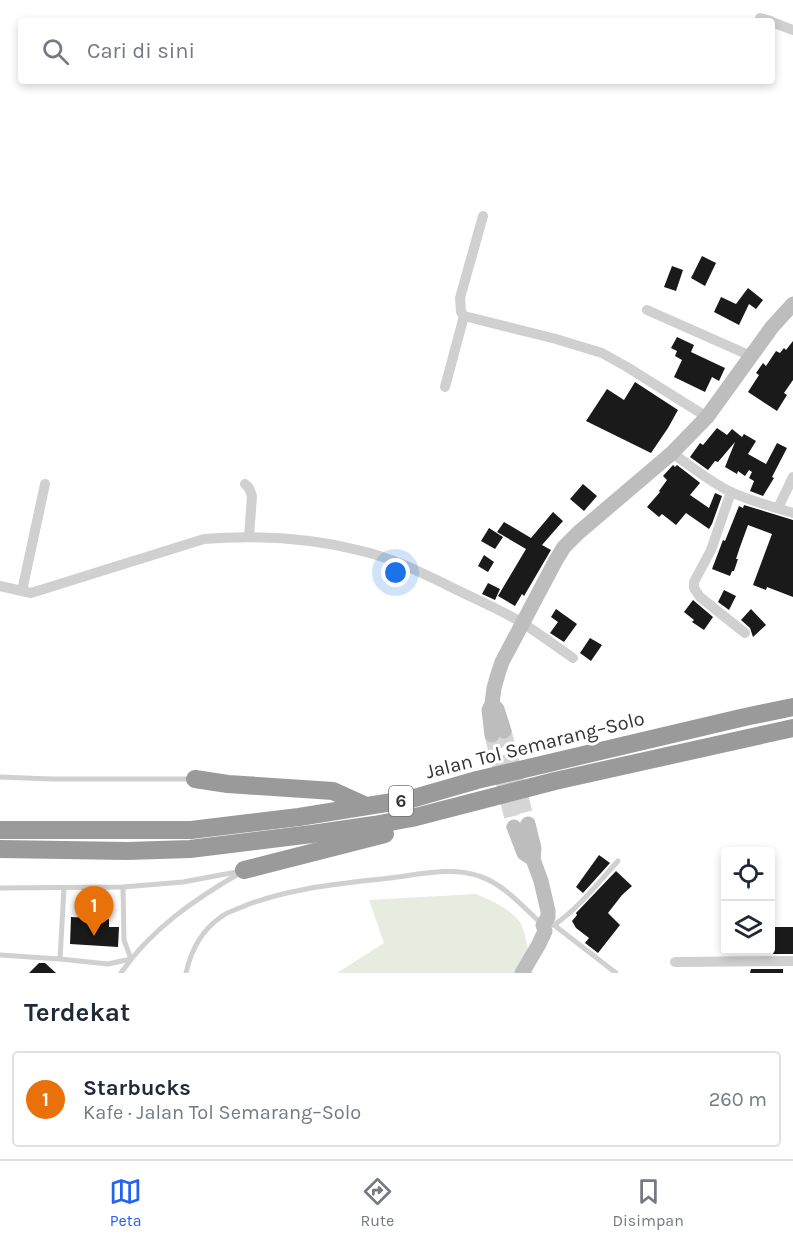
<!DOCTYPE html>
<html lang="id">
<head>
<meta charset="utf-8">
<style>
  body { margin:0; font-family:Karla,sans-serif; background:#f2f2f3; color:#1f2937 }
  .controls { position:absolute; right:18px; bottom:18px; display:grid; overflow:hidden; border-radius:6px; box-shadow:0 3px 9px #0003 }
  .controls button { width:54px; height:54px; display:grid; place-items:center; padding:0; border:0; border-bottom:2px solid #e0e1e3; background:#fff; color:#1f2937; font:30px sans-serif }
  .you { position:absolute; left:396px; top:573px; width:21px; height:21px; margin:-15px; border:4px solid #fff; border-radius:50%; background:#1a73e8; box-shadow:0 0 0 9px #1a73e833 }
  .badge { display:grid; place-items:center; width:39px; height:39px; border-radius:50%; background:#2563eb; color:#fff; font-size:20px; font-weight:700 }
  .pin { position:absolute; translate:-50% -50px; filter:drop-shadow(0 2px 3px #0008) }
  .pin::after { content:''; position:absolute; top:32px; width:21px; height:18px; background:inherit; clip-path:polygon(0 0,100% 0,50% 100%) }
  .list { margin:0; padding:0; list-style:none }
  h2 { display:flex; justify-content:space-between; align-items:center; height:78px; margin:0; padding:0 24px; font-size:26px }
  h2 small { font-size:20px; font-weight:400; color:#747a83 }
  .list li { display:grid; grid-template-columns:39px 1fr auto; gap:18px; align-items:center; box-sizing:border-box; height:96px; margin:0 12px 12px; padding:0 12px; border:2px solid #e0e1e3; border-radius:6px }
  .list b { display:block; font-size:22px; white-space:nowrap }
  .list p { margin:0; font-size:20px; white-space:nowrap; color:#747a83 }
  .list em { font-size:20px; font-style:normal; color:#747a83 }
  .icon { flex:none; width:33px; height:33px; fill:none; stroke:currentColor; stroke-width:2; stroke-linecap:round; stroke-linejoin:round }
  .map { position:relative; flex:none; width:793px; height:973px; overflow:hidden }
  .search { position:absolute; background:#fff; box-shadow:0 3px 9px #0003; left:18px; right:18px; top:18px; height:66px; display:flex; align-items:center; gap:15px; box-sizing:border-box; padding:0 21px; border-radius:6px; color:#747a83; font-size:22px }
  .sheet { height:186px; background:#fff }
  nav { display:flex; justify-content:space-around; align-items:center; box-sizing:border-box; height:84px; border-top:2px solid #e0e1e3; background:#fff; font-size:16px; color:#747a83 }
  nav a { display:grid; justify-items:center; gap:3px }
  nav .on { color:#2563eb }
  .map>svg:first-child { display:block }
  .green { fill:#e6ecdf }
  .building { fill:#1a1a1a }
  .lines { fill:none; stroke-linecap:round; stroke-linejoin:round }
  .secondary-tunnel { stroke:#d6d6d6; stroke-width:15; stroke-dasharray:15 8; stroke-linecap:butt }
  .lane { stroke:#d0d0d0; stroke-width:5 }
  .street { stroke:#d0d0d0; stroke-width:10 }
  .secondary { stroke:#bdbdbd; stroke-width:15 }
  .highway { stroke:#9a9a9a; stroke-width:18 }
  .labels { text-anchor:middle; dominant-baseline:central; stroke-width:6; stroke-linejoin:round; paint-order:stroke }
  .shield { fill:#fff; stroke:#707070; stroke-width:1.5 }
  .shield-label { font-size:18px; font-weight:bold; fill:#333 }
  .street-label { font-size:20px; fill:#333; stroke:#fff }
</style>
</head>
<body>
<div class="map">
<svg width="793" height="973" viewBox="0 0 793 973">
  <rect width="100%" height="100%" fill="#fff"/>
  <path class="green" d="M 476,894 C 492,901 509,908 520,922 C 525,930 531,963 533,973 L 337,973 L 384,943 L 369,900 Z"/>
  <g class="building">
    <polygon points="702,256 716,263 705,286 691,278"/>
    <polygon points="672,266 683,270 676,291 664,287"/>
    <polygon points="748,288 763,300 756,309 749,304 739,325 714,312 721,297 736,304"/>
    <polygon points="677,337 694,345 691,352 725,368 719,381 712,377 705,392 674,377 682,360 675,356 677,351 671,348"/>
    <polygon points="793,341 793,380 784,393 787,395 777,411 748,392 759,375 756,373 763,363 766,366 776,351 780,353 784,348 786,350"/>
    <polygon points="635,382 678,410 668,428 651,453 586,421 607,389 624,400"/>
    <polygon points="717,428 727,435 732,429 742,437 744,434 756,441 748,454 766,464 777,443 787,448 772,477 774,478 763,496 750,491 754,481 749,478 752,472 749,470 745,476 738,471 737,474 725,467 735,442 718,462 715,461 708,470 690,457 700,443 703,445"/>
    <polygon points="673,465 675,467 677,465 699,482 700,483 690,495 709,508 715,493 722,496 712,524 709,529 686,513 676,525 662,514 659,517 647,507 660,492 659,491 667,480 663,476"/>
    <polygon points="583,484 597,496 584,511 570,499"/>
    <polygon points="744,505 793,520 793,597 767,587 766,590 753,585 772,534 748,525 740,547 736,559 738,559 734,571 732,571 730,576 712,569 723,540 725,541 739,506 743,508"/>
    <polygon points="553,512 563,521 542,545 551,550 524,596 522,594 515,606 498,596 526,549 497,532 504,522 531,538"/>
    <polygon points="489,528 503,537 495,549 481,541"/>
    <polygon points="484,555 494,562 488,572 478,566"/>
    <polygon points="488,583 500,589 495,600 482,594"/>
    <polygon points="724,590 736,596 729,610 718,602"/>
    <polygon points="693,600 713,617 704,630 692,622 694,620 684,612"/>
    <polygon points="556,609 577,624 564,642 550,633 558,622 551,617"/>
    <polygon points="751,609 766,625 753,637 750,628 741,620"/>
    <polygon points="590,638 602,645 591,661 580,653"/>
    <polygon points="599,855 610,863 583,893 576,887"/>
    <polygon points="616,871 632,886 622,895 608,913 620,925 598,953 585,943 589,938 576,928 572,921 577,915 576,913"/>
    <polygon points="71,917 109,919 109,927 119,927 118,947 70,944"/>
    <polygon points="771,927 793,927 793,954 751,954 751,951 771,951"/>
    <polygon points="39,963 45,963 56,973 29,973"/>
    <polygon points="751,969 783,969 783,973 750,973"/>
  </g>
  <g class="lines">
    <g class="secondary-tunnel">
      <polyline points="504,731 528,824"/>
      <polyline points="492,735 514,827"/>
    </g>
    <g class="lane">
      <polyline points="0,777 51,779 193,779"/>
      <polyline points="0,888 123,887 183,882 242,871"/>
      <path d="M 554,925 C 577,910 599,882 618,861"/>
      <polyline points="0,955 60,959 64,888"/>
      <polyline points="60,959 108,964 131,959 124,940 123,887"/>
      <path d="M 121,973 C 150,930 195,899 240,873"/>
      <path d="M 186,973 C 191,950 202,930 221,917 C 227,912 235,910 242,907 C 288,888 339,884 389,878 C 417,875 451,866 479,876 C 504,884 523,907 543,925 L 554,925 L 616,973"/>
    </g>
    <g class="street">
      <polyline points="760,18 771,21"/>
      <polyline points="772,22 793,30"/>
      <polyline points="483,216 460,298 461,312 464,316 556,339 602,353 627,367 707,417"/>
      <polyline points="647,310 751,356"/>
      <polyline points="445,387 464,316"/>
      <path d="M 672,453 C 691,466 710,482 731,492 C 751,501 772,507 793,513"/>
      <polyline points="245,484 249,488 252,496 249,537"/>
      <polyline points="731,492 711,550 694,582 694,588 700,597 745,633"/>
      <polyline points="778,508 793,477"/>
      <path d="M 0,586 L 31,593 L 204,539 C 257,535 311,538 362,551 C 392,558 420,572 447,585 C 472,598 500,609 524,624 C 541,635 557,647 573,658"/>
      <polyline points="22,591 45,484"/>
      <polyline points="675,962 793,961"/>
    </g>
    <g class="secondary">
      <polyline points="492,704 497,709 504,731"/>
      <polyline points="492,735 489,710 492,704 494,688 498,674 502,662 556,560 564,547 578,533 672,453 707,417 772,327 793,304"/>
      <polyline points="514,827 524,853 533,859"/>
      <polyline points="522,973 539,944 545,931 543,925 548,917 548,911 541,881 533,859 534,848 528,824"/>
    </g>
    <g class="highway">
      <polyline points="195,779 228,784 333,791 366,806"/>
      <polyline points="0,830 191,830 299,817 411,799 477,780 745,717 793,707"/>
      <polyline points="0,849 127,851 190,849 312,834 374,825 412,818 555,781 793,728"/>
      <polyline points="244,870 385,834"/>
    </g>
  </g>
  <g class="labels">
    <rect class="shield" x="389" y="786" width="24" height="30" rx="4.5"/>
    <g class="shield-label">
      <text x="401" y="801">6</text>
    </g>
    <g class="street-label">
      <text transform="translate(535 745) rotate(-14)">Jalan Tol Semarang–Solo</text>
    </g>
  </g>
</svg>
<div class="controls">
<button><svg class="icon" aria-label="locate" viewBox="0 0 24 24"><circle cx="12" cy="12" r="6"/><path d="M12 2v4M12 18v4M2 12h4M18 12h4"/></svg></button>
<button><svg class="icon" aria-label="layers" viewBox="0 0 24 24"><path d="M12 4l9 5-9 5-9-5zM3 14l9 5 9-5"/></svg></button>
</div>
<div class="you"></div>
<div class="pin badge" style="left:94px;top:936px;background:#e8710a">1</div>
<div class="search"><svg class="icon" aria-label="search" viewBox="0 0 24 24"><circle cx="10" cy="10" r="6"/><path d="M15 15l6 6"/></svg>Cari di sini</div>
</div>
<section class="sheet">
<h2>Terdekat<small></small></h2>
<ul class="list">
<li><span class="badge" style="background:#e8710a">1</span><div><b>Starbucks</b><p>Kafe · Jalan Tol Semarang–Solo</p></div><em>260 m</em></li>
</ul>
</section>
<nav>
<a class="on"><svg class="icon" aria-label="map" viewBox="0 0 24 24"><path d="M3 6l6-2 6 2 6-2v14l-6 2-6-2-6 2zM9 4v14M15 6v14"/></svg>Peta</a>
<a><svg class="icon" aria-label="directions" viewBox="0 0 24 24"><path d="M12 3l9 9-9 9-9-9zM9 14v-3h6M13 9l2 2-2 2"/></svg>Rute</a>
<a><svg class="icon" aria-label="saved" viewBox="0 0 24 24"><path d="M7 4h10v16l-5-4-5 4z"/></svg>Disimpan</a>
</nav>
</body>
</html>
